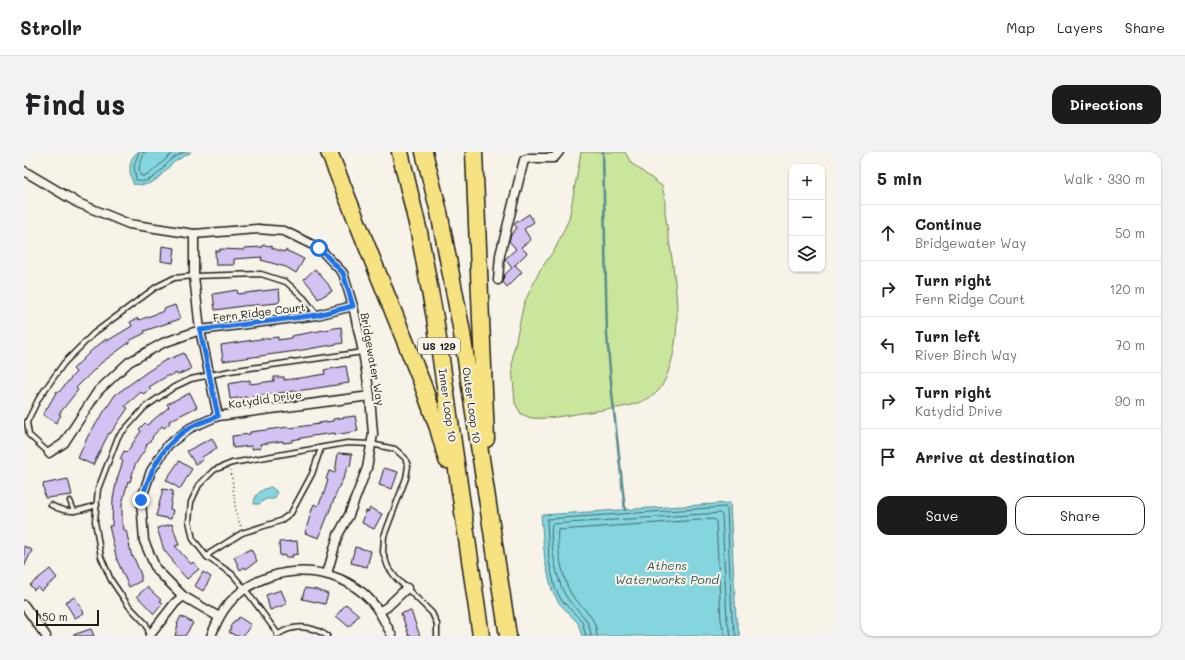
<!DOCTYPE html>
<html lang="en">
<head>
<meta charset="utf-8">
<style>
  body { margin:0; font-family:Mali,sans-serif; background:#f2f2f2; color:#202124 }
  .controls { position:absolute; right:12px; top:12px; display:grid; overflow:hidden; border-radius:8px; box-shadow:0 1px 3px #0004 }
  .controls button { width:36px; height:36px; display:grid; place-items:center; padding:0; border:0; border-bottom:1px solid #e0e0e0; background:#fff; color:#202124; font:20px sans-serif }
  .scale { position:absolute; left:12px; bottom:10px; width:63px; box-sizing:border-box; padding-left:4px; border:2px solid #1c1c1c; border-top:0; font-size:11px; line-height:14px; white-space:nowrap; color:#1c1c1c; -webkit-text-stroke:3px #f7f3e8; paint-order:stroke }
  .stop { position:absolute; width:12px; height:12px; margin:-9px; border:3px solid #1a73e8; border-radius:50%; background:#fff }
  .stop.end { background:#1a73e8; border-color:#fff; box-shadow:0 1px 4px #0008 }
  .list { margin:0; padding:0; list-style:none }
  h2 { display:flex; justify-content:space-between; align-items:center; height:52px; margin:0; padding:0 16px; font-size:17px }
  h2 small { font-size:13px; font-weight:400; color:#757577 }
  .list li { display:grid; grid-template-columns:26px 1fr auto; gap:12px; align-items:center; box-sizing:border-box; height:56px; padding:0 16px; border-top:1px solid #e0e0e0 }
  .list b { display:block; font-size:15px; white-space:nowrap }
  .list p { margin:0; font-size:13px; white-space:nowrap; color:#757577 }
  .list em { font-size:13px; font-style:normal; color:#757577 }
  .actions { display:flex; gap:8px; padding:12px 16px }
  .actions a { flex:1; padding:9px 0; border:1px solid #1c1c1c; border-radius:12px; text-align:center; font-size:14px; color:#1c1c1c }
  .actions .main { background:#1c1c1c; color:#fff }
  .icon { flex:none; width:22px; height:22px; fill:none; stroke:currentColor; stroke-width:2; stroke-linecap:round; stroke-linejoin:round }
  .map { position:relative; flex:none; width:813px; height:484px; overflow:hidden; border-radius:12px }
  header { display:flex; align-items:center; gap:24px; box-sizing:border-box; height:56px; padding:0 20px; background:#fff; border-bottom:1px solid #e0e0e0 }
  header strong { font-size:19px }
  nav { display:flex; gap:22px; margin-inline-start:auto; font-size:14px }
  .intro { display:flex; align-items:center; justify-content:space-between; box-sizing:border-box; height:96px; padding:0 24px }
  h1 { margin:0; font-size:28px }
  .button { padding:10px 18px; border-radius:12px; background:#1c1c1c; color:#fff; font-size:14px; font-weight:700 }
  main { display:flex; gap:24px; padding:0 24px }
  aside { flex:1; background:#fff; border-radius:12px; box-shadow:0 1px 3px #0004 }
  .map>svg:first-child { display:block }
  .green { fill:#cae59c; stroke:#73805c }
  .water { fill:#84d5de; stroke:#5a8b90 }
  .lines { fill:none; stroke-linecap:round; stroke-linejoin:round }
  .shore { stroke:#46666a; stroke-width:1 }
  .stream { stroke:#5a8b90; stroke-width:2.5 }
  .building { fill:#d4c2f3; stroke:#1c1c1c }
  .lane-casing { stroke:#1c1c1c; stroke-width:7 }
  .street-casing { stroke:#1c1c1c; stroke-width:11 }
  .highway-casing { stroke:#1c1c1c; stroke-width:19 }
  .path { stroke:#1c1c1c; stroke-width:1.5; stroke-dasharray:1 3; stroke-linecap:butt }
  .lane { stroke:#f7f3e8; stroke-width:4 }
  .street { stroke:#f7f3e8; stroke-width:8 }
  .highway { stroke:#f7e281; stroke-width:16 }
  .route { stroke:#1a73e8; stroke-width:5 }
  .labels { text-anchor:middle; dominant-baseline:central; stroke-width:4; stroke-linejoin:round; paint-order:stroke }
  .shield { fill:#f7f3e8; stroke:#5e5c59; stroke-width:1 }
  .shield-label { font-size:10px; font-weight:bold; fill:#1c1c1c }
  .street-label { font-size:11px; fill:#1c1c1c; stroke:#f7f3e8 }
  .water-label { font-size:12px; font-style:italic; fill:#3b5456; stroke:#f7f3e8 }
</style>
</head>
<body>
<header>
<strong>Strollr</strong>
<nav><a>Map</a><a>Layers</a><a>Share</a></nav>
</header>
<div class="intro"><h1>Find us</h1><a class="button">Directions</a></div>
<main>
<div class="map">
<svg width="813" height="484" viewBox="0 0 813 484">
  <rect width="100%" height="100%" fill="#f7f3e8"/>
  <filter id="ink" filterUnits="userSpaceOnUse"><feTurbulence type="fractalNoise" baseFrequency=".025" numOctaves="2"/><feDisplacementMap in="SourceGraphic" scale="8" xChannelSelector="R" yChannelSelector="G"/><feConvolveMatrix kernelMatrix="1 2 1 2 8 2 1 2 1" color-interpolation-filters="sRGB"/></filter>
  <g filter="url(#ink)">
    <path class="green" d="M 557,0 L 601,0 L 607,11 L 638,34 L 641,47 L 641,60 C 648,113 663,172 643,223 C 641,228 638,235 634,239 C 622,253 589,257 572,259 C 555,261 523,268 508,266 C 504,265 500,263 497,262 L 491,251 L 488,214 L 489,202 L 500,151 L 516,118 L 531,97 L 545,67 Z"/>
    <g class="water">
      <path d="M 114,0 L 167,0 C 161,4 154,7 148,12 C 136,23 130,36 111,32 L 110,33 C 105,23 103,7 114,0 Z"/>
      <path d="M 247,335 L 252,339 L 253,342 L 250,347 L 242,347 L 235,352 L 230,352 C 230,342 238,337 247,335 Z"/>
      <polygon points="706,351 712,467 716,484 558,484 554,471 535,451 528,438 521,410 517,363"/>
    </g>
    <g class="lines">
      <g class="shore">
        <path d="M 115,0 L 110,13 L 112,28 C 127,34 137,17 146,9 C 150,5 155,3 160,0"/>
        <path d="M 120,0 C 119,11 113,10 116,23 L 118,24 L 124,23 L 150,0"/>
        <polyline points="562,484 558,469 538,449 531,436 525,409 523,367 701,355 703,357 708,467 712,484"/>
        <path d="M 567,484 C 566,465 553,460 543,446 C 533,432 525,389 528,372 L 696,361 L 698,363 L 703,468 L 707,484"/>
        <path d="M 573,484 C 572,463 559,458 548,443 C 539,430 532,393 534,378 L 690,367 L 692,369 L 697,468 L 701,484"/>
      </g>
      <polyline class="stream" points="579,0 583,183 588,241 601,358"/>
    </g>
    <g class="building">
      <polygon points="505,62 510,70 500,77 507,88 497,95 503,101 490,114 491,113 498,120 483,135 479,130 480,123 488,116 481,107 492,97 485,89 487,83 493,76 490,72"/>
      <polygon points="239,93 248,94 248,96 260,100 261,98 270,102 280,107 272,121 262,115 237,108 238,105 210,107 210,113 192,113 191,99 196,99 196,97 220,98 220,96 239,95"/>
      <polygon points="138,94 151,96 149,111 137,109"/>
      <polygon points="291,117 304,132 308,139 294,147 289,138 280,127"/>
      <polygon points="255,137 256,148 254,151 219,154 191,158 189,142 213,138 214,142"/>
      <polygon points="151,153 156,167 120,179 121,181 105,189 106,190 77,211 52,236 54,238 35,262 37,263 32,271 19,263 33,239 35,240 52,220 49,217 68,198 82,187 83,189 108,174 106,170 114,166 115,168 140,159 140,157"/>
      <polygon points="317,175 319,191 273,199 199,209 197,193 236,187 254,185 254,188 267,186 267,184"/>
      <polygon points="160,201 167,217 153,223 152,221 146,224 145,223 125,235 127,237 119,242 117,240 101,254 104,256 86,282 85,281 69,313 54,306 64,284 91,243 123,220 140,209"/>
      <polygon points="322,214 325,231 287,237 206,247 204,232 226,228 226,232 250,229 250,225 260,225 260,228 283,225 301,222 300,218"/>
      <polygon points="166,241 173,255 145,269 146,271 140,276 138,274 128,285 129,286 122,293 123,294 111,313 106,330 104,329 98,352 98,372 99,372 100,378 102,378 108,405 109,404 113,413 117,423 117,429 105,435 93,408 85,374 88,374 89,347 93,327 99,309 96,307 100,299 103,300 117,279 115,277 121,271 123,273 145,255 143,252"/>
      <polygon points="331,264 334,279 311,283 311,281 288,284 268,288 268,290 259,291 259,289 236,292 237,296 228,297 227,294 209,296 208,284 226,282 226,280 257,276 266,275 266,276 295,272 295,271 309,269 309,267"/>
      <polygon points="188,286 193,296 178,305 179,308 171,312 163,299"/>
      <polygon points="314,301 328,302 326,315 324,314 317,332 316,332 295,386 281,381 288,357 290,352 294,354 300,341 304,328 302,327 305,319 311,321"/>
      <polygon points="155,309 168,317 156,337 142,328"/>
      <polygon points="360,316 374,320 368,337 355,333"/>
      <polygon points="44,327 48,343 21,346 19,332"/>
      <polygon points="139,337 149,339 146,357 149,358 147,367 132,364"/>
      <polygon points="346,356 358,362 350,377 338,371 342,359 344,360"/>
      <polygon points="148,372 155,393 151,394 167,412 169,410 175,417 163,427 148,410 149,409 140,398 133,376"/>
      <polygon points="273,389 274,402 268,403 269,405 261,405 261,403 256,404 255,390"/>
      <polygon points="0,394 8,398 0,415"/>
      <polygon points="331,395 347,399 343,415 327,411"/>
      <polygon points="227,397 233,409 222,417 221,415 216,418 210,405"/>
      <polygon points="26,417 33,426 17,439 14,435 10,438 6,433"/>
      <polygon points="179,420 187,425 179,439 171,434"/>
      <polygon points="123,435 137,448 136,449 139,451 130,462 113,444"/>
      <polygon points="281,436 294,438 304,442 301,452 278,447"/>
      <polygon points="257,438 263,452 246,458 242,443"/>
      <polygon points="51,445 60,461 51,466 41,450"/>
      <polygon points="322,452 335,463 325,475 312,464"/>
      <polygon points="387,459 396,484 385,484 377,461"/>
      <polygon points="157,464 169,471 161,484 151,484 154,472 153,472"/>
      <polygon points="215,465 227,473 219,484 212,484 205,480 207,476 206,475 211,468 212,469"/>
      <polygon points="67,477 70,484 49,484 49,483"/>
    </g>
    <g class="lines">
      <defs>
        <g id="lane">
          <polyline points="25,301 5,283 3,270 15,246 40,211 70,181 132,135 150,126 170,124 237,122 262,130 280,146 293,163"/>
          <polyline points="46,349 50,359"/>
          <path d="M 27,353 C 45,363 55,359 73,353"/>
          <polyline points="183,405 186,401 218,381 256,369 267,361 288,322 297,296"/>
          <polyline points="254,482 221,437 208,422 183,405 169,387 165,369 167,350 175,333 190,318 208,311 323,291 347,292 371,297 381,306 384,314 382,326 360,384 359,400 364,415 372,426 408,461 413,472 413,484"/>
          <path d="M 253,483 C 269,472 287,473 303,484"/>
          <polyline points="126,484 122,472 104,453 87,428 77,405 71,369 74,337 94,285 121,255 150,235 167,227 206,219 339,200"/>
        </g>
        <g id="street">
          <polyline points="0,19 54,51 105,72 170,82 233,77 260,79 295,96 319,121 329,154 339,200 346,244 349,282 343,316 325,363 314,383 303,422"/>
          <polyline points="170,82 170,124 176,178 194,264"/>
          <polyline points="474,128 476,103 500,8 506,6 530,6 535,0"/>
          <polyline points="25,301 40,291 74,239 105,210 139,191 176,178 293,163 329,154"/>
          <polyline points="0,453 22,484"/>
          <polyline points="356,459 363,455 383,436"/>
          <polyline points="195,465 159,444 132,417 120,389 117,348 127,319 144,293 166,276 194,264 346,244"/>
          <polyline points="126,483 151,451 159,444"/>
          <path d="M 187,484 C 192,472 197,460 206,450 C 240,413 301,409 339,441 C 353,453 360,468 368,484"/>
        </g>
        <g id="highway">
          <polyline points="305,0 398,231 414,276 423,308"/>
          <polyline points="376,0 395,80 411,166 457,484"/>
          <polyline points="400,0 415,60 437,175 484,484"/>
          <polyline points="450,0 462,287"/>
        </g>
      </defs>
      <use href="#lane" class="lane-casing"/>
      <use href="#street" class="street-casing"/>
      <use href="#highway" class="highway-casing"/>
      <polyline class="path" points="207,318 212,361 217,375"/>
      <use href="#lane" class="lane"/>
      <use href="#street" class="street"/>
      <use href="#highway" class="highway"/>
    </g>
  </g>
  <g class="lines" filter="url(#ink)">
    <path class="route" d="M 117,348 C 127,318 137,294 165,276 C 174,271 185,268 194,264 L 176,178 L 293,163 L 329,154 L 319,121 L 295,96"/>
  </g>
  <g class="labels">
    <rect class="shield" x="394" y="186" width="42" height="16" rx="3"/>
    <g class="shield-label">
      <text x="415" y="194">US 129</text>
    </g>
    <g class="street-label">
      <text transform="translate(235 160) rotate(-7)">Fern Ridge Court</text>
      <text transform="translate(349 207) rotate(80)">Bridgewater Way</text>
      <text transform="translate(241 247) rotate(-8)">Katydid Drive</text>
      <text transform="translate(424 253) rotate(82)">Inner Loop 10</text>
      <text transform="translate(448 253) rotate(82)">Outer Loop 10</text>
    </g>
    <g class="water-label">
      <text x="643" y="413">Athens<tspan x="643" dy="14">Waterworks Pond</tspan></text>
    </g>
  </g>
</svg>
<div class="controls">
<button>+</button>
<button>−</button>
<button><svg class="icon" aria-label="layers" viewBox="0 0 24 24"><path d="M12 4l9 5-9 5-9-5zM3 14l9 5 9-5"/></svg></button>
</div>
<div class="scale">50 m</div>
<div class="stop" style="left:295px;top:96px"></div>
<div class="stop end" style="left:117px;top:348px"></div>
</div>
<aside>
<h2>5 min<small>Walk · 330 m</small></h2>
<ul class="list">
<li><svg class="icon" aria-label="ahead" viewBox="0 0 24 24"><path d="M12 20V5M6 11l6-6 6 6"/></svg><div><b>Continue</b><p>Bridgewater Way</p></div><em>50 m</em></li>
<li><svg class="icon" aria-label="right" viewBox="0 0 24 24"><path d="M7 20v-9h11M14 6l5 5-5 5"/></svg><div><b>Turn right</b><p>Fern Ridge Court</p></div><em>120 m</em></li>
<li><svg class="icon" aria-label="left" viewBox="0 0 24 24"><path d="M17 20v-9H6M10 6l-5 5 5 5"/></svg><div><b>Turn left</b><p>River Birch Way</p></div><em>70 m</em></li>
<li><svg class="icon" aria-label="right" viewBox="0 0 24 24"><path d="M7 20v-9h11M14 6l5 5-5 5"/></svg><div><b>Turn right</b><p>Katydid Drive</p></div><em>90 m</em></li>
<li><svg class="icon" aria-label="arrive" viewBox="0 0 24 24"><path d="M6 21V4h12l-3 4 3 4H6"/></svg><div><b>Arrive at destination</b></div></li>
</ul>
<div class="actions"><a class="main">Save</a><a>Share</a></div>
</aside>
</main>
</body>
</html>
